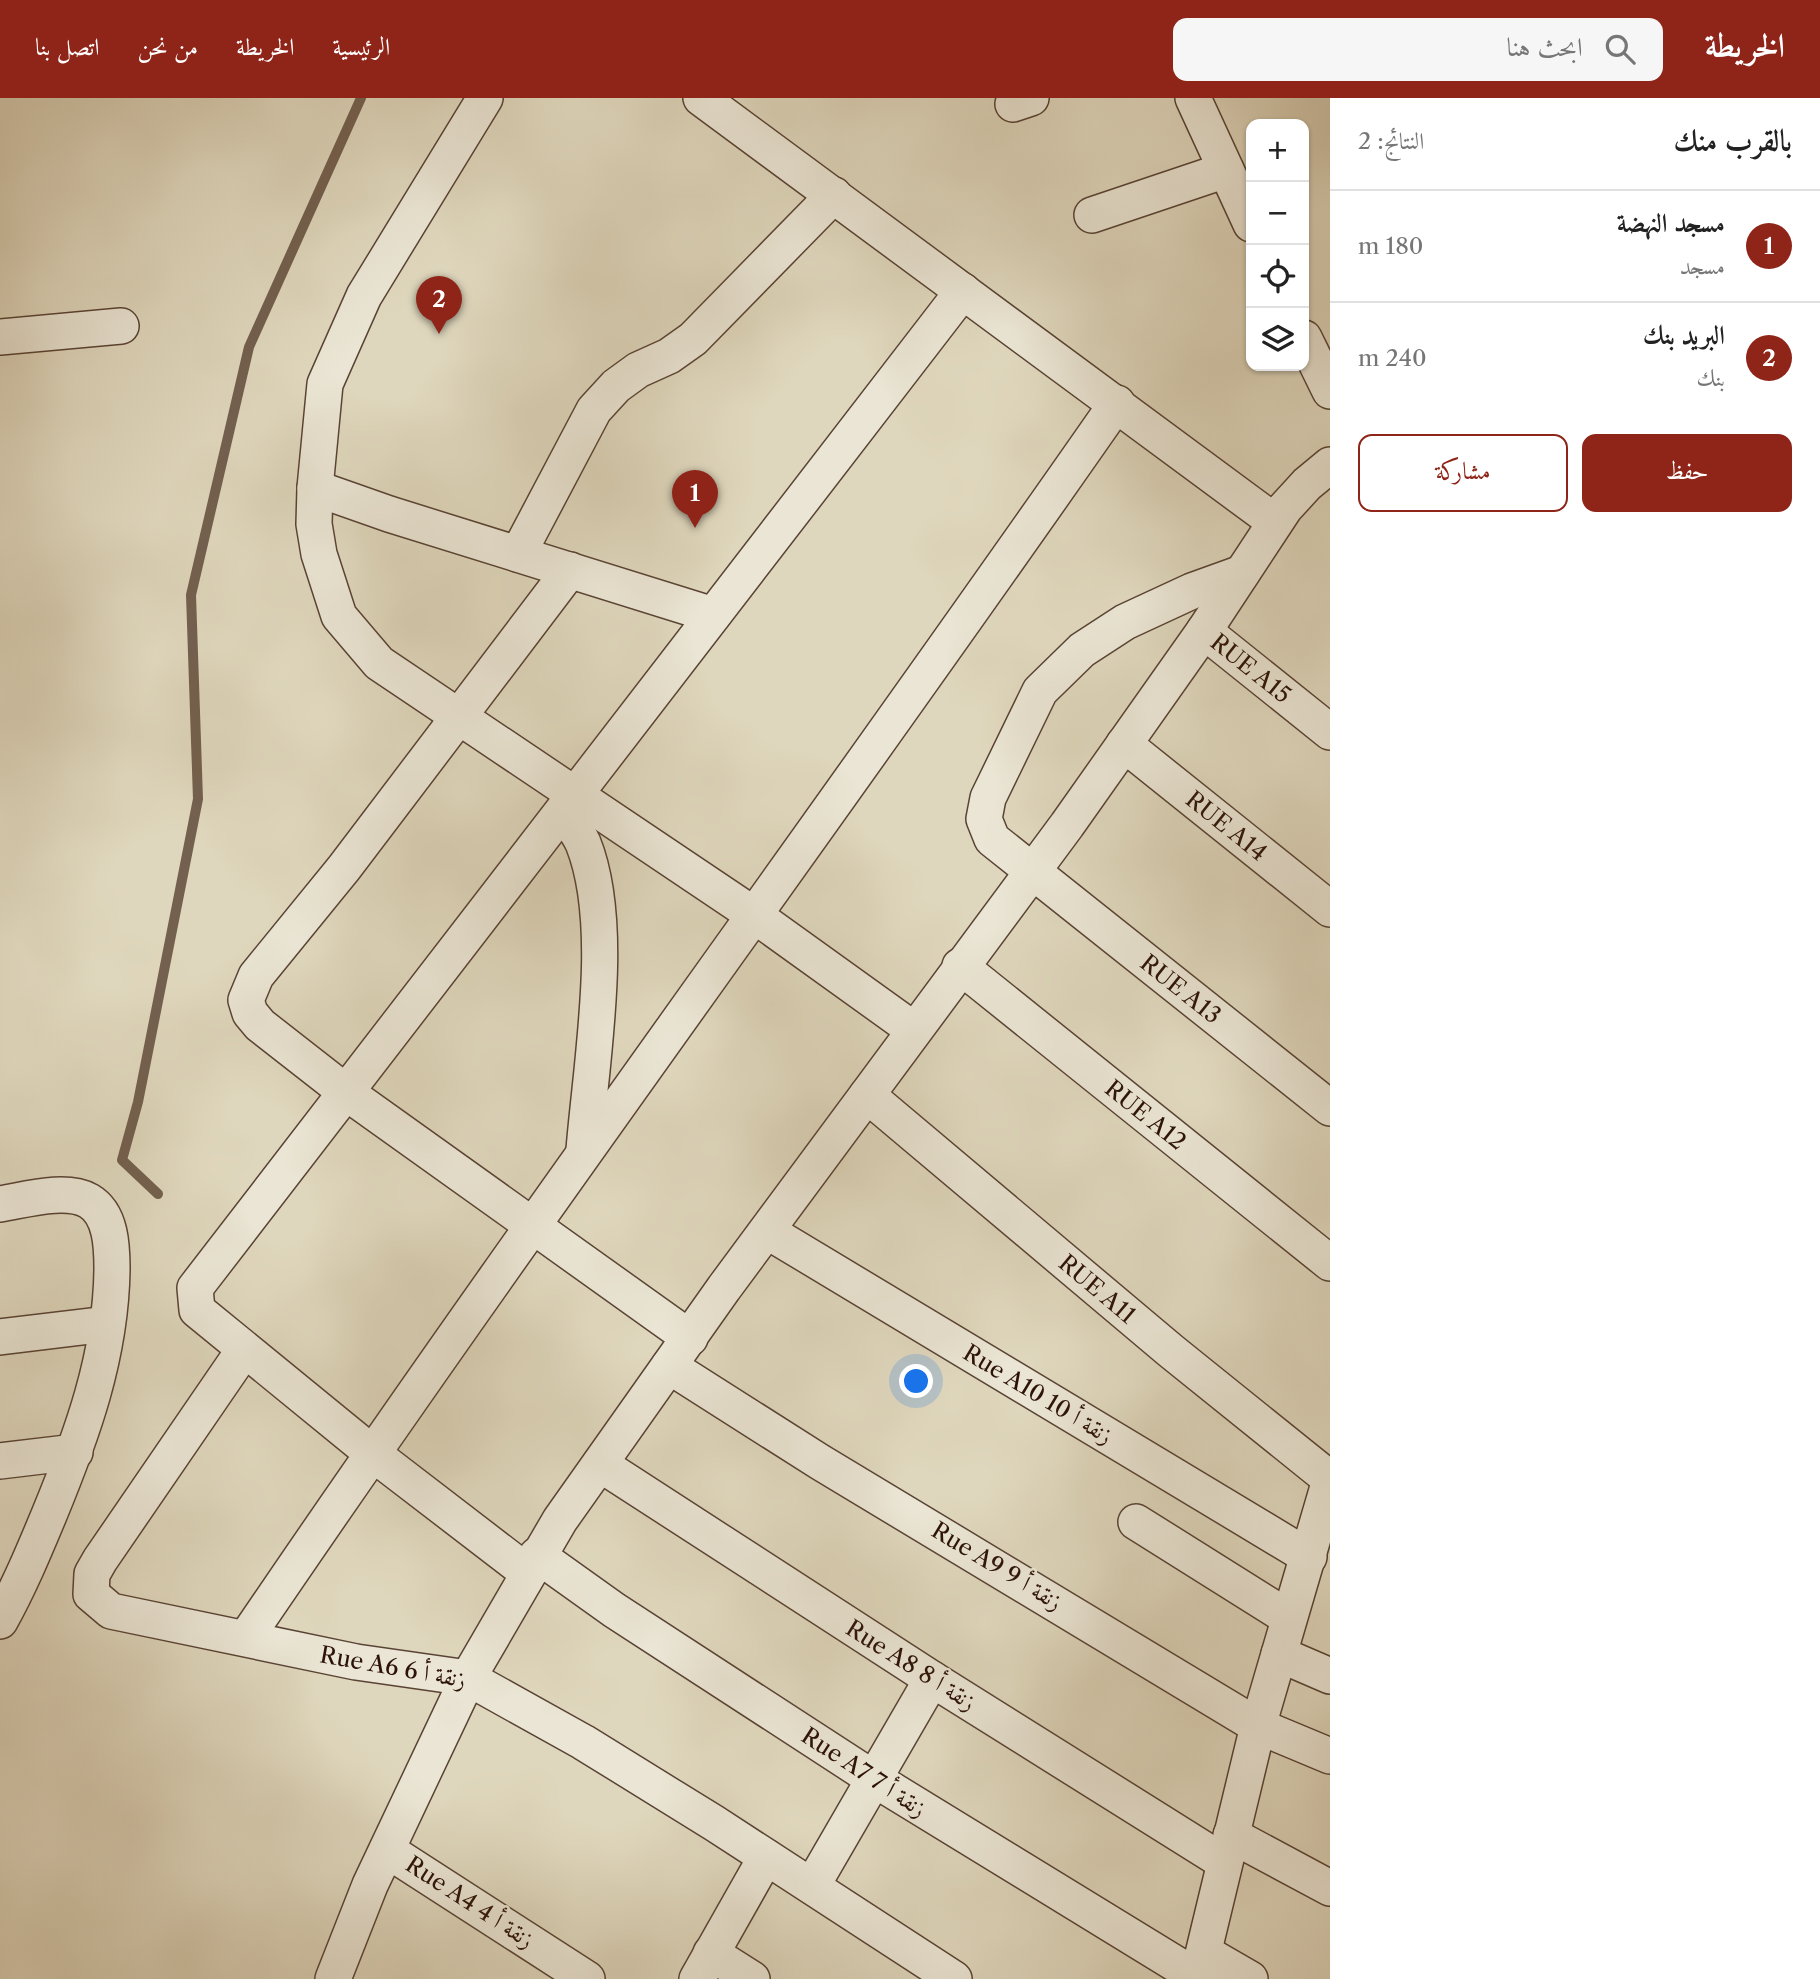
<!DOCTYPE html>
<html lang="ar">
<head>
<meta charset="utf-8">
<style>
  body { margin:0; font-family:"Libre Caslon Text",Amiri,serif; background:#f6f6f6; color:#222; direction:rtl }
  .controls { position:absolute; right:21px; top:21px; display:grid; overflow:hidden; border-radius:14px; box-shadow:0 2px 5px #0004 }
  .controls button { width:63px; height:63px; display:grid; place-items:center; padding:0; border:0; border-bottom:2px solid #e0e0e0; background:#fff; color:#222; font:35px sans-serif }
  .you { position:absolute; left:917px; top:1284px; width:24px; height:24px; margin:-18px; border:5px solid #fff; border-radius:50%; background:#1a73e8; box-shadow:0 0 0 10px #1a73e833 }
  .badge { display:grid; place-items:center; width:46px; height:46px; border-radius:50%; background:#8f2418; color:#fff; font-size:23px; font-weight:700 }
  .pin { position:absolute; translate:-50% -58px; filter:drop-shadow(0 2px 4px #0008) }
  .pin::after { content:''; position:absolute; top:37px; width:24px; height:21px; background:inherit; clip-path:polygon(0 0,100% 0,50% 100%) }
  .list { margin:0; padding:0; list-style:none }
  h2 { display:flex; justify-content:space-between; align-items:center; height:91px; margin:0; padding:0 28px; font-size:30px }
  h2 small { font-size:23px; font-weight:400; color:#767676 }
  .list li { display:grid; grid-template-columns:46px 1fr auto; gap:21px; align-items:center; box-sizing:border-box; height:112px; padding:0 28px; border-top:2px solid #e0e0e0 }
  .list b { display:block; font-size:26px; white-space:nowrap }
  .list p { margin:0; font-size:23px; white-space:nowrap; color:#767676 }
  .list em { font-size:23px; font-style:normal; color:#767676 }
  .actions { display:flex; gap:14px; padding:21px 28px }
  .actions a { flex:1; padding:16px 0; border:2px solid #8f2418; border-radius:14px; text-align:center; font-size:24px; color:#8f2418 }
  .actions .main { background:#8f2418; color:#fff }
  .icon { flex:none; width:38px; height:38px; fill:none; stroke:currentColor; stroke-width:2; stroke-linecap:round; stroke-linejoin:round }
  .map { position:relative; flex:none; width:1330px; height:1881px; overflow:hidden; direction:ltr }
  header { display:flex; align-items:center; gap:42px; box-sizing:border-box; height:98px; padding:0 35px; background:#8f2418; color:#fff }
  header strong { font-size:33px }
  nav { display:flex; gap:38px; margin-inline-start:auto; font-size:24px }
  .search { width:490px; height:63px; background:#f6f6f6; display:flex; align-items:center; gap:18px; box-sizing:border-box; padding:0 24px; border-radius:14px; color:#767676; font-size:26px }
  main { display:flex }
  aside { flex:1; background:#fff }
  .map>svg:first-child { display:block }
  .lines { fill:none; stroke-linecap:round; stroke-linejoin:round }
  .stream { stroke:#73604f; stroke-width:10 }
  .minor-casing { stroke:#594334; stroke-width:38 }
  .minor { stroke:#eae5d4; stroke-width:35 }
  .labels { text-anchor:middle; dominant-baseline:central; stroke-width:5; stroke-linejoin:round; paint-order:stroke }
  .street-label { font-size:23px; fill:#2c1207; stroke:#eae5d4 }
</style>
</head>
<body>
<header>
<strong>الخريطة</strong>
<div class="search"><svg class="icon" aria-label="search" viewBox="0 0 24 24"><circle cx="10" cy="10" r="6"/><path d="M15 15l6 6"/></svg>ابحث هنا</div>
<nav><a>الرئيسية</a><a>الخريطة</a><a>من نحن</a><a>اتصل بنا</a></nav>
</header>
<main>
<aside>
<h2>بالقرب منك<small>النتائج: 2</small></h2>
<ul class="list">
<li><span class="badge">1</span><div><b>مسجد النهضة</b><p>مسجد</p></div><em>180 m</em></li>
<li><span class="badge">2</span><div><b>البريد بنك</b><p>بنك</p></div><em>240 m</em></li>
</ul>
<div class="actions"><a class="main">حفظ</a><a>مشاركة</a></div>
</aside>
<div class="map">
<svg width="1330" height="1881" viewBox="0 0 1330 1881">
  <rect width="100%" height="100%" fill="#dfd7bd"/>
  <filter id="stains"><feTurbulence type="fractalNoise" baseFrequency=".00286" numOctaves="4"/><feColorMatrix values="0 0 0 0 .2 0 0 0 0 .09 0 0 0 0 .02 0 0 0 .5 -.17"/></filter>
  <radialGradient id="worn" r=".72"><stop offset=".6" stop-color="#630" stop-opacity="0"/><stop offset="1" stop-color="#630" stop-opacity=".3"/></radialGradient>
  <g class="lines">
    <polyline class="stream" points="158,1096 122,1062 138,1004 198,701 191,497 249,249 361,0"/>
    <defs>
      <g id="minor">
        <polyline points="485,0 364,198 325,286 315,390 314,426 319,456 339,518 379,565 754,817 914,932"/>
        <polyline points="701,0 1275,424"/>
        <polyline points="1193,0 1251,126"/>
        <polyline points="1013,6 1031,0"/>
        <polyline points="1092,117 1226,72"/>
        <polyline points="0,239 121,228"/>
        <polyline points="1304,240 1330,293"/>
        <polyline points="315,390 389,416 713,517"/>
        <polyline points="518,456 594,312 616,288 638,272 669,258 693,241 834,97"/>
        <polyline points="570,472 344,770 256,878 246,902 250,915 260,927 347,995 690,1240"/>
        <path id="s1" d="M 1242,475 L 1192,493 L 1125,524 L 1082,552 L 1040,593 L 988,700 L 984,721 L 992,741 L 1330,1010"/>
        <path id="s2" d="M 1204,533 L 1330,634"/>
        <path id="s3" d="M 1124,646 L 1330,811"/>
        <path d="M 563,714 C 570,724 578,734 583,745 C 616,827 591,964 584,1052"/>
        <path id="s4" d="M 960,868 L 1330,1165"/>
        <path id="s5" d="M 867,997 L 1171,1253 L 1330,1381"/>
        <path d="M 0,1106 C 25,1102 66,1090 89,1103 C 111,1116 112,1148 112,1171 C 111,1258 82,1337 49,1417 C 34,1453 19,1489 0,1523"/>
        <polyline points="767,1133 1309,1459"/>
        <polyline points="0,1239 107,1226"/>
        <polyline points="244,1252 100,1462 92,1476 91,1496 111,1513 356,1564 468,1580 583,1644 714,1725 954,1881"/>
        <polyline points="669,1268 820,1364 1258,1628 1330,1658"/>
        <polyline points="0,1363 75,1354"/>
        <polyline points="600,1366 932,1581 1224,1764"/>
        <polyline points="1136,1424 1289,1520"/>
        <polyline points="537,1457 614,1512 874,1681 1197,1879"/>
        <polyline points="527,1474 372,1355 197,1212 195,1190 963,193"/>
        <path d="M 246,1540 C 529,1123 829,719 1117,305"/>
        <polyline points="1279,1556 1330,1578"/>
        <polyline points="1231,1737 1330,1790"/>
        <polyline points="387,1752 587,1881"/>
        <polyline points="812,1788 932,1581"/>
        <polyline points="711,1855 752,1881"/>
        <polyline points="1205,1855 1250,1881"/>
        <polyline points="333,1881 370,1787 468,1580 560,1422 724,1190 1067,727 1204,533 1285,410 1307,386 1330,367"/>
        <polyline points="697,1881 766,1759"/>
        <polyline points="1197,1881 1258,1628 1330,1382"/>
      </g>
    </defs>
    <use href="#minor" class="minor-casing"/>
    <use href="#minor" class="minor"/>
  </g>
  <g class="labels">
    <g class="street-label">
      <text stroke="none"><textPath href="#s2" startOffset="60">RUE A15</textPath></text>
      <text stroke="none"><textPath href="#s3" startOffset="131">RUE A14</textPath></text>
      <text stroke="none"><textPath href="#s1" startOffset="640">RUE A13</textPath></text>
      <text stroke="none"><textPath href="#s4" startOffset="238">RUE A12</textPath></text>
      <text stroke="none"><textPath href="#s5" startOffset="301">RUE A11</textPath></text>
      <text transform="translate(1038 1296) rotate(31)">Rue A10 زنقة أ 10</text>
      <text transform="translate(997 1468) rotate(31)">Rue A9 زنقة أ 9</text>
      <text transform="translate(911 1567) rotate(32)">Rue A8 زنقة أ 8</text>
      <text transform="translate(393 1569) rotate(10)">Rue A6 زنقة أ 6</text>
      <text transform="translate(864 1674) rotate(33)">Rue A7 زنقة أ 7</text>
      <text transform="translate(470 1804) rotate(33)">Rue A4 زنقة أ 4</text>
    </g>
  </g>
  <rect width="100%" height="100%" filter="url(#stains)"/>
  <rect width="100%" height="100%" fill="url(#worn)"/>
</svg>
<div class="controls">
<button>+</button>
<button>−</button>
<button><svg class="icon" aria-label="locate" viewBox="0 0 24 24"><circle cx="12" cy="12" r="6"/><path d="M12 2v4M12 18v4M2 12h4M18 12h4"/></svg></button>
<button><svg class="icon" aria-label="layers" viewBox="0 0 24 24"><path d="M12 4l9 5-9 5-9-5zM3 14l9 5 9-5"/></svg></button>
</div>
<div class="you"></div>
<div class="pin badge" style="left:695px;top:430px">1</div>
<div class="pin badge" style="left:439px;top:236px">2</div>
</div>
</main>
</body>
</html>
